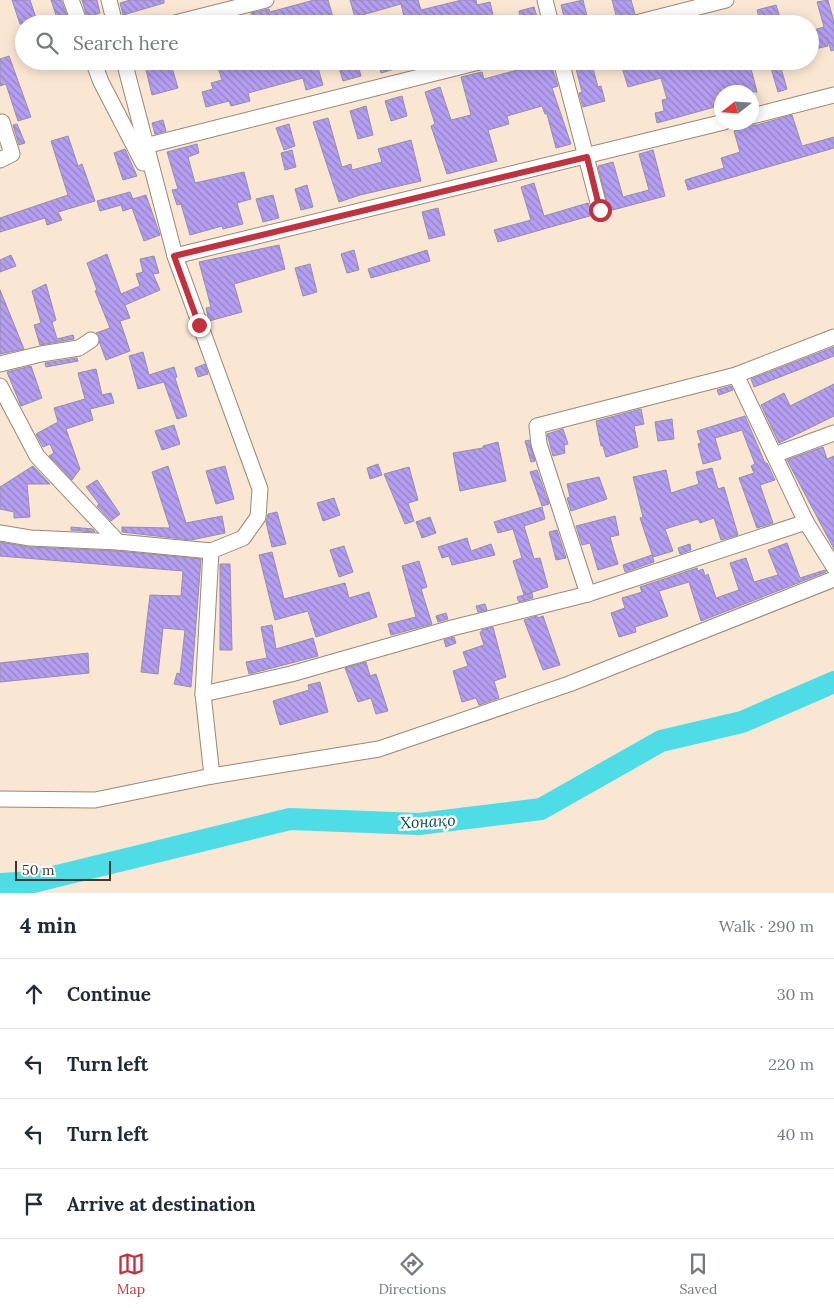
<!DOCTYPE html>
<html lang="en">
<head>
<meta charset="utf-8">
<style>
  body { margin:0; font-family:Lora,serif; background:#f2f2f3; color:#1f2937 }
  .compass { position:absolute; left:714px; top:85px; width:45px; height:45px; border-radius:50%; background:#fff; box-shadow:0 2px 12px #0003; rotate:253deg }
  .scale { position:absolute; left:15px; bottom:12px; width:96px; box-sizing:border-box; padding-left:5px; border:2px solid #403931; border-top:0; font-size:14px; line-height:18px; white-space:nowrap; color:#403931; -webkit-text-stroke:4px #fff; paint-order:stroke }
  .stop { position:absolute; width:15px; height:15px; margin:-11px; border:4px solid #c1313e; border-radius:50%; background:#fff }
  .stop.end { background:#c1313e; border-color:#fff; box-shadow:0 1px 5px #0008 }
  .list { margin:0; padding:0; list-style:none }
  h2 { display:flex; justify-content:space-between; align-items:center; height:65px; margin:0; padding:0 20px; font-size:21px }
  h2 small { font-size:16px; font-weight:400; color:#747a83 }
  .list li { display:grid; grid-template-columns:32px 1fr auto; gap:15px; align-items:center; box-sizing:border-box; height:70px; padding:0 20px; border-top:1px solid #e0e1e3 }
  .list b { display:block; font-size:19px; white-space:nowrap }
  .list em { font-size:16px; font-style:normal; color:#747a83 }
  .icon { flex:none; width:28px; height:28px; fill:none; stroke:currentColor; stroke-width:2; stroke-linecap:round; stroke-linejoin:round }
  .map { position:relative; flex:none; width:834px; height:893px; overflow:hidden }
  .search { position:absolute; background:#fff; box-shadow:0 2px 12px #0003; left:15px; right:15px; top:15px; height:55px; display:flex; align-items:center; gap:12px; box-sizing:border-box; padding:0 18px; border-radius:28px; color:#747a83; font-size:19px }
  .sheet { height:345px; background:#fff }
  nav { display:flex; justify-content:space-around; align-items:center; box-sizing:border-box; height:70px; border-top:1px solid #e0e1e3; background:#fff; font-size:14px; color:#747a83 }
  nav a { display:grid; justify-items:center; gap:2px }
  nav .on { color:#c1313e }
  .map>svg:first-child { display:block }
  .lines { fill:none; stroke-linecap:round; stroke-linejoin:round }
  .river { stroke:#4edce6; stroke-width:22 }
  .building { fill:url(#building-back-hatch); stroke:#948fa5 }
  .street-casing { stroke:#998876; stroke-width:17 }
  .street { stroke:#fff; stroke-width:15 }
  .route { stroke:#c1313e; stroke-width:6 }
  .labels { text-anchor:middle; dominant-baseline:central; stroke-width:5; stroke-linejoin:round; paint-order:stroke }
  .water-label { font-size:16px; font-style:italic; fill:#05484c; stroke:#fff }
</style>
</head>
<body>
<div class="map">
<svg width="834" height="893" viewBox="0 0 834 893">
  <defs>
    <pattern id="building-back-hatch" width="6" height="6" patternUnits="userSpaceOnUse" patternTransform="scale(1.25)"><rect width="6" height="6" fill="#b59ef1"/><path d="M-1 5l2 2M0 0l6 6M5-1l2 2" fill="none" stroke="#9582c4"/></pattern>
  </defs>
  <rect width="100%" height="100%" fill="#fae7d3"/>
  <g class="lines">
    <polyline class="river" points="0,884 33,882 290,819 419,824 541,809 661,741 742,722 834,682"/>
  </g>
  <g class="building">
    <polygon points="12,0 30,0 38,24 20,24"/>
    <polygon points="51,0 61,0 70,24 59,24"/>
    <polygon points="82,0 97,0 100,13 87,17"/>
    <polygon points="130,0 164,0 164,3 123,15 120,3"/>
    <polygon points="314,0 328,0 333,17 310,24 254,24 251,13 269,9 270,12"/>
    <polygon points="350,0 418,0 421,10 462,0 476,0 477,5 490,2 495,24 485,24 482,14 446,24 406,24 401,4 355,17"/>
    <polygon points="583,0 589,24 566,24 561,5"/>
    <polygon points="612,0 631,0 635,14 617,19"/>
    <polygon points="828,0 834,22 834,50 831,51 827,37 828,46 810,50 810,31 824,27 817,2"/>
    <polygon points="776,5 782,24 761,24 757,10"/>
    <polygon points="534,7 539,24 522,24 519,11"/>
    <polygon points="9,56 31,117 18,121 6,84 0,86 0,59"/>
    <polygon points="144,61 170,61 178,88 152,95"/>
    <polygon points="216,61 248,61 250,66 268,61 283,61 284,65 298,61 316,61 323,85 306,90 303,78 248,93 250,101 231,106 229,101 206,107 202,92 213,89 211,83 222,80"/>
    <polygon points="337,61 357,61 361,76 343,81"/>
    <polygon points="378,61 411,61 411,64 381,73"/>
    <polygon points="539,61 550,61 558,86 552,88 571,144 556,148 547,114 545,114 542,106 507,116 509,124 488,130 497,161 447,174 431,126 435,124 425,92 440,87 451,120 471,115 461,77 482,72 484,79 521,69 521,67"/>
    <polygon points="574,61 591,61 598,87 601,86 605,101 583,107 579,93 582,92"/>
    <polygon points="620,61 749,61 757,92 722,92 722,105 657,123 655,113 664,111 662,100 667,99 661,78 628,87"/>
    <polygon points="769,61 779,61 787,89 778,92"/>
    <polygon points="402,96 407,116 391,121 385,101"/>
    <polygon points="366,106 373,135 358,139 350,111"/>
    <polygon points="792,115 802,146 834,137 834,148 688,190 685,180 724,168 721,158 740,152 734,131 749,125 757,125"/>
    <polygon points="328,118 342,167 351,164 352,170 382,162 378,149 411,140 421,181 360,195 339,202 313,122"/>
    <polygon points="163,120 166,131 155,134 152,123"/>
    <polygon points="17,124 25,143 19,145 13,125"/>
    <polygon points="289,124 295,146 284,150 276,128"/>
    <polygon points="68,136 78,166 82,164 95,201 58,212 62,220 47,225 45,218 0,232 0,218 68,195 51,141"/>
    <polygon points="197,144 199,153 188,157 195,183 244,172 251,199 237,203 243,224 223,229 222,226 190,235 181,204 177,205 172,190 178,189 167,152"/>
    <polygon points="125,149 137,176 123,180 114,153"/>
    <polygon points="292,150 296,167 285,170 281,153"/>
    <polygon points="653,150 665,196 609,211 598,166 613,162 623,197 649,190 639,154"/>
    <polygon points="534,183 544,216 588,203 593,215 498,242 494,230 531,220 521,187"/>
    <polygon points="307,185 313,207 301,210 295,189"/>
    <polygon points="130,192 133,199 146,195 160,235 144,241 132,208 123,211 121,205 100,211 97,201"/>
    <polygon points="273,195 279,218 263,222 256,199"/>
    <polygon points="438,208 445,235 429,239 422,212"/>
    <polygon points="279,245 285,269 234,284 242,312 209,321 206,308 211,307 199,262"/>
    <polygon points="354,250 359,270 347,273 341,254"/>
    <polygon points="427,250 430,261 371,278 368,269"/>
    <polygon points="107,254 121,294 140,286 136,274 143,272 140,259 154,256 159,273 153,274 160,290 125,305 130,318 120,321 130,351 106,360 96,333 110,328 95,291 97,290 87,263"/>
    <polygon points="11,255 16,266 0,272 0,260"/>
    <polygon points="310,264 317,292 303,296 295,268"/>
    <polygon points="46,284 56,320 52,322 57,339 73,335 74,339 40,345 34,325 41,323 32,291"/>
    <polygon points="0,290 24,349 0,354"/>
    <polygon points="834,347 834,356 754,387 751,379"/>
    <polygon points="143,352 149,375 174,367 177,377 175,378 187,416 177,419 164,382 138,389 129,356"/>
    <polygon points="77,358 78,361 46,367 45,363"/>
    <polygon points="205,364 208,374 198,377 195,368"/>
    <polygon points="31,366 42,398 21,406 7,372"/>
    <polygon points="96,369 102,395 111,393 114,403 90,409 93,420 66,429 80,469 72,480 49,456 54,453 50,444 43,447 36,434 58,422 54,408 85,399 78,373"/>
    <polygon points="834,384 834,416 779,443 761,405 784,393 790,406"/>
    <polygon points="731,386 733,390 719,395 717,390"/>
    <polygon points="641,409 644,424 634,426 638,447 606,457 603,446 601,446 596,421"/>
    <polygon points="745,416 765,463 767,463 775,480 760,485 773,523 757,528 739,478 754,473 751,466 755,464 742,430 715,438 721,459 703,464 698,444 701,443 697,431"/>
    <polygon points="672,419 674,439 658,441 655,422"/>
    <polygon points="174,425 180,444 162,450 155,431"/>
    <polygon points="563,429 568,444 564,445 565,453 553,456 547,434"/>
    <polygon points="529,440 535,461 531,462 525,441"/>
    <polygon points="498,442 506,481 460,491 453,453 483,448 483,446"/>
    <polygon points="823,447 827,459 834,456 834,549 787,460"/>
    <polygon points="378,464 382,475 370,479 367,468"/>
    <polygon points="33,466 50,484 27,484 30,517 14,518 14,512 0,509 0,487"/>
    <polygon points="168,466 186,523 222,516 225,533 191,540 122,532 122,527 170,528 152,472"/>
    <polygon points="225,466 234,499 216,504 206,471"/>
    <polygon points="409,467 418,500 408,503 414,521 405,524 384,474"/>
    <polygon points="712,468 718,489 724,487 738,535 721,540 714,518 700,523 698,519 665,529 673,551 653,557 640,518 643,517 633,477 666,470 671,493 699,484 696,472"/>
    <polygon points="537,470 549,504 542,506 530,472"/>
    <polygon points="599,477 607,499 571,511 567,498 570,497 567,484"/>
    <polygon points="97,480 120,514 111,521 97,506 99,504 86,487"/>
    <polygon points="334,498 340,515 323,521 317,503"/>
    <polygon points="542,507 545,519 524,526 534,559 540,558 548,587 524,595 513,561 522,558 513,529 498,533 494,522"/>
    <polygon points="277,512 286,544 272,547 266,522 268,514"/>
    <polygon points="615,516 619,535 610,537 618,564 598,570 590,543 582,545 576,526"/>
    <polygon points="430,517 436,533 422,538 416,522"/>
    <polygon points="71,527 93,529 95,532 71,530"/>
    <polygon points="557,530 566,558 556,560 549,532"/>
    <polygon points="467,538 471,551 491,544 495,555 452,565 449,556 442,558 438,547"/>
    <polygon points="0,542 29,547 117,551 201,559 191,687 174,684 177,673 180,674 185,630 163,628 158,674 141,672 150,595 181,596 183,571 0,556"/>
    <polygon points="787,543 800,578 825,570 826,572 701,621 689,582 659,591 668,616 635,627 636,632 619,637 611,613 625,608 622,598 642,592 640,587 697,568 698,571 703,569 705,576 708,574 716,598 739,590 730,563 746,558 754,582 778,575 768,550"/>
    <polygon points="690,544 691,550 680,554 678,548"/>
    <polygon points="344,546 353,572 339,577 330,550"/>
    <polygon points="272,552 284,599 345,583 349,598 369,592 377,617 316,637 308,611 275,620 259,555"/>
    <polygon points="652,555 654,562 625,572 623,565"/>
    <polygon points="419,561 427,587 421,589 432,624 391,635 388,624 416,617 402,566"/>
    <polygon points="220,564 230,564 232,650 220,650"/>
    <polygon points="532,593 533,598 519,602 517,597"/>
    <polygon points="485,604 487,610 478,612 476,606"/>
    <polygon points="446,613 448,619 438,622 436,616"/>
    <polygon points="537,616 538,618 543,616 560,665 543,670 524,620"/>
    <polygon points="272,625 276,649 313,638 318,656 249,674 246,662 267,658 261,627"/>
    <polygon points="493,627 506,677 494,681 499,698 479,705 476,698 462,702 453,671 468,666 463,652 484,645 480,633 482,630"/>
    <polygon points="454,637 456,643 446,647 444,640"/>
    <polygon points="88,653 89,673 0,682 0,663"/>
    <polygon points="366,662 370,676 376,674 388,711 376,714 371,698 358,702 345,668"/>
    <polygon points="320,682 328,712 280,725 273,701 309,690 308,685"/>
  </g>
  <g class="lines">
    <defs>
      <g id="street">
        <polyline points="71,0 80,24"/>
        <polyline points="109,0 115,24"/>
        <polyline points="545,0 551,24"/>
        <polyline points="171,24 266,0"/>
        <polyline points="632,24 726,0"/>
        <polyline points="93,61 101,82 143,163"/>
        <polyline points="124,61 175,256 260,489 258,517 243,538 211,551"/>
        <polyline points="561,61 600,210"/>
        <polyline points="752,116 834,95"/>
        <polyline points="145,146 483,61"/>
        <polyline points="0,160 12,154 2,122"/>
        <polyline points="175,256 724,122"/>
        <polyline points="834,337 736,375 806,522 834,567"/>
        <polyline points="0,364 41,354 79,348 91,340"/>
        <polyline points="0,386 37,456 118,542 211,551 203,694 212,776"/>
        <polyline points="774,455 834,433"/>
        <polyline points="0,533 30,538 118,542"/>
        <polyline points="588,594 539,444 537,426 736,375"/>
        <polyline points="203,694 291,674 452,628 588,594 806,522"/>
        <polyline points="0,799 95,800 212,776 379,749 569,684 834,579"/>
      </g>
    </defs>
    <use href="#street" class="street-casing"/>
    <use href="#street" class="street"/>
  </g>
  <g class="lines">
    <polyline class="route" points="199,325 174,256 587,157 600,210"/>
  </g>
  <g class="labels">
    <g class="water-label">
      <text transform="translate(428 821) rotate(-3)">Хонақо</text>
    </g>
  </g>
</svg>
<svg class="compass" viewBox="-18 -18 36 36"><path d="M0-13l5 13h-10z" fill="#e53935"/><path d="M0 13l5-13h-10z" fill="#747a83"/></svg>
<div class="scale">50 m</div>
<div class="stop" style="left:600px;top:210px"></div>
<div class="stop end" style="left:199px;top:325px"></div>
<div class="search"><svg class="icon" aria-label="search" viewBox="0 0 24 24"><circle cx="10" cy="10" r="6"/><path d="M15 15l6 6"/></svg>Search here</div>
</div>
<section class="sheet">
<h2>4 min<small>Walk · 290 m</small></h2>
<ul class="list">
<li><svg class="icon" aria-label="ahead" viewBox="0 0 24 24"><path d="M12 20V5M6 11l6-6 6 6"/></svg><div><b>Continue</b></div><em>30 m</em></li>
<li><svg class="icon" aria-label="left" viewBox="0 0 24 24"><path d="M17 20v-9H6M10 6l-5 5 5 5"/></svg><div><b>Turn left</b></div><em>220 m</em></li>
<li><svg class="icon" aria-label="left" viewBox="0 0 24 24"><path d="M17 20v-9H6M10 6l-5 5 5 5"/></svg><div><b>Turn left</b></div><em>40 m</em></li>
<li><svg class="icon" aria-label="arrive" viewBox="0 0 24 24"><path d="M6 21V4h12l-3 4 3 4H6"/></svg><div><b>Arrive at destination</b></div></li>
</ul>
</section>
<nav>
<a class="on"><svg class="icon" aria-label="map" viewBox="0 0 24 24"><path d="M3 6l6-2 6 2 6-2v14l-6 2-6-2-6 2zM9 4v14M15 6v14"/></svg>Map</a>
<a><svg class="icon" aria-label="directions" viewBox="0 0 24 24"><path d="M12 3l9 9-9 9-9-9zM9 14v-3h6M13 9l2 2-2 2"/></svg>Directions</a>
<a><svg class="icon" aria-label="saved" viewBox="0 0 24 24"><path d="M7 4h10v16l-5-4-5 4z"/></svg>Saved</a>
</nav>
</body>
</html>
